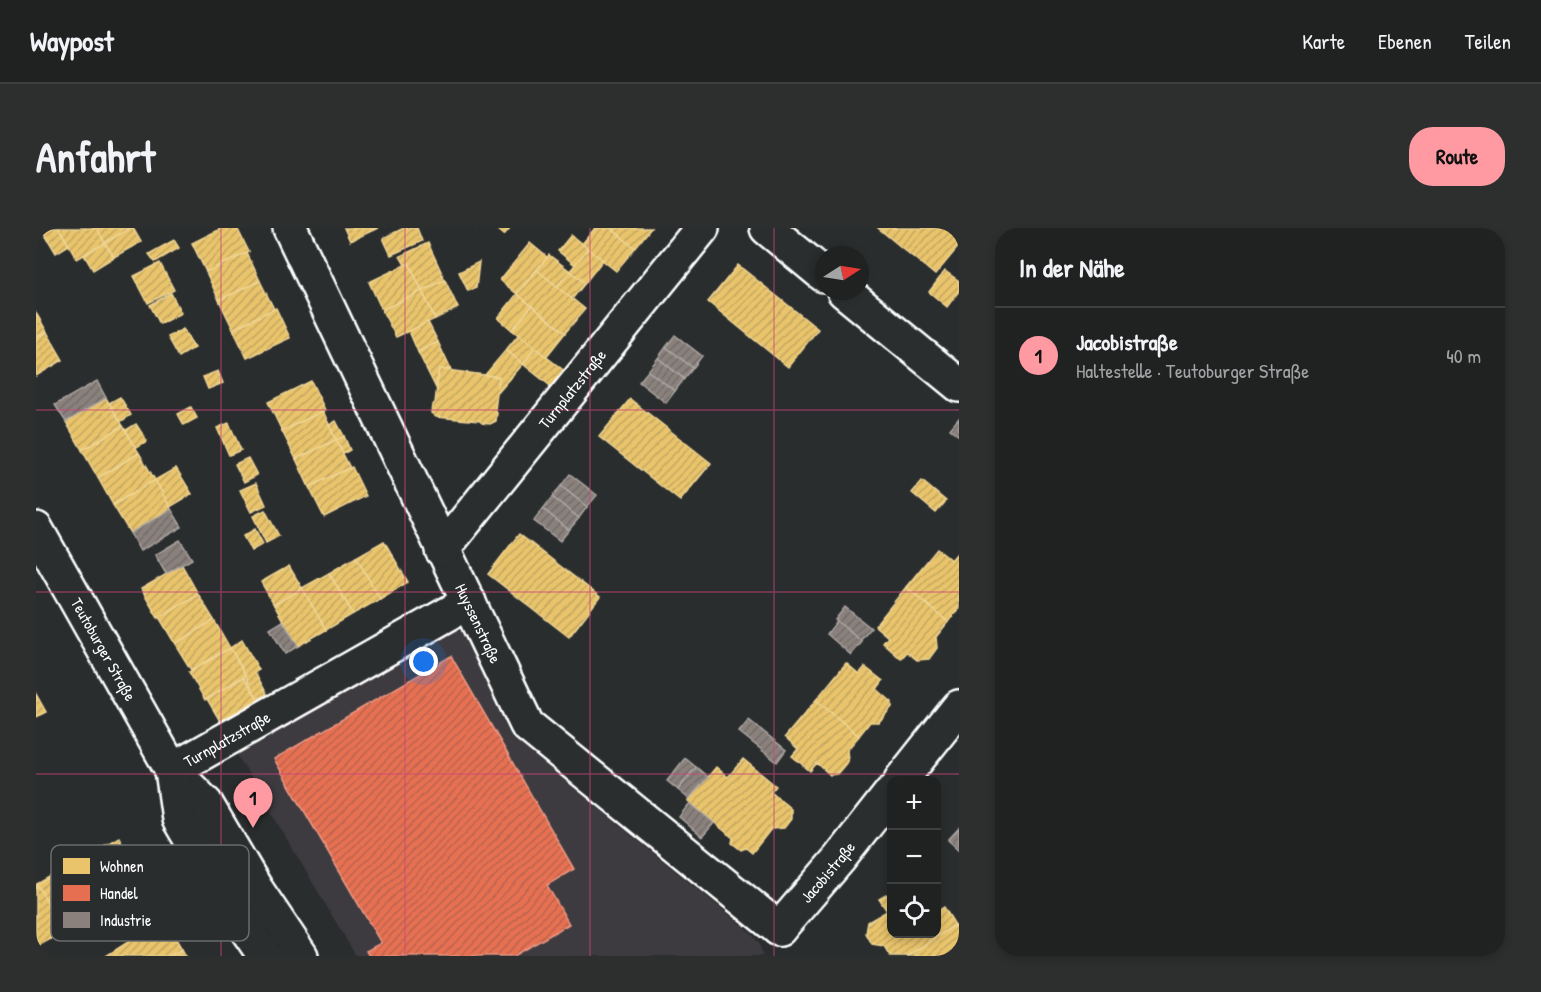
<!DOCTYPE html>
<html lang="de">
<head>
<meta charset="utf-8">
<style>
  body { margin:0; font-family:"Patrick Hand",sans-serif; background:#2d2f2f; color:#f1f3f6 }
  .controls { position:absolute; right:18px; bottom:18px; display:grid; overflow:hidden; border-radius:12px; box-shadow:0 3px 9px #0003 }
  .controls button { width:54px; height:54px; display:grid; place-items:center; padding:0; border:0; border-bottom:2px solid #3d3f40; background:#202222; color:#f1f3f6; font:30px sans-serif }
  .compass { position:absolute; left:779px; top:18px; width:54px; height:54px; border-radius:50%; background:#202222; box-shadow:0 3px 9px #0003; rotate:78deg }
  .you { position:absolute; left:388px; top:434px; width:21px; height:21px; margin:-15px; border:4px solid #fff; border-radius:50%; background:#1a73e8; box-shadow:0 0 0 9px #1a73e833 }
  .badge { display:grid; place-items:center; width:39px; height:39px; border-radius:50%; background:#ff9aa2; color:#111; font-size:20px; font-weight:700 }
  .pin { position:absolute; translate:-50% -50px; filter:drop-shadow(0 2px 3px #0008) }
  .pin::after { content:''; position:absolute; top:32px; width:21px; height:18px; background:inherit; clip-path:polygon(0 0,100% 0,50% 100%) }
  .list { margin:0; padding:0; list-style:none }
  h2 { display:flex; justify-content:space-between; align-items:center; height:78px; margin:0; padding:0 24px; font-size:26px }
  h2 small { font-size:20px; font-weight:400; color:#a2a4a5 }
  .list li { display:grid; grid-template-columns:39px 1fr auto; gap:18px; align-items:center; box-sizing:border-box; height:96px; padding:0 24px; border-top:2px solid #3d3f40 }
  .list b { display:block; font-size:22px; white-space:nowrap }
  .list p { margin:0; font-size:20px; white-space:nowrap; color:#a2a4a5 }
  .list em { font-size:20px; font-style:normal; color:#a2a4a5 }
  .icon { flex:none; width:33px; height:33px; fill:none; stroke:currentColor; stroke-width:2; stroke-linecap:round; stroke-linejoin:round }
  .map { position:relative; flex:none; width:923px; height:728px; overflow:hidden; border-radius:24px }
  header { display:flex; align-items:center; gap:36px; box-sizing:border-box; height:84px; padding:0 30px; background:#202222; border-bottom:2px solid #3d3f40 }
  header strong { font-size:28px }
  nav { display:flex; gap:33px; margin-inline-start:auto; font-size:21px }
  .intro { display:flex; align-items:center; justify-content:space-between; box-sizing:border-box; height:144px; padding:0 36px }
  h1 { margin:0; font-size:42px }
  .button { padding:15px 27px; border-radius:24px; background:#ff9aa2; color:#111; font-size:21px; font-weight:700 }
  main { display:flex; gap:36px; padding:0 36px }
  aside { flex:1; background:#202222; border-radius:24px; box-shadow:0 3px 9px #0003 }
  .map>svg:first-child { display:block }
  .built { fill:#3e3b3f }
  .homes { fill:url(#homes-hatch); stroke:#f0d697; stroke-width:1.5 }
  .shops { fill:url(#shops-hatch); stroke:#ee9a85; stroke-width:1.5 }
  .industry { fill:url(#industry-hatch); stroke:#ada7a3; stroke-width:1.5 }
  .lines { fill:none; stroke-linecap:round; stroke-linejoin:round }
  .street-casing { stroke:#fff; stroke-width:38 }
  .secondary-casing { stroke:#fff; stroke-width:38 }
  .street { stroke:#2a2d2e; stroke-width:33 }
  .secondary { stroke:#2a2d2e; stroke-width:33 }
  .grid { fill:none; stroke:#ce467c; stroke-width:1.5; stroke-opacity:0.55 }
  .labels { text-anchor:middle; dominant-baseline:central; stroke-width:6; stroke-linejoin:round; paint-order:stroke }
  .street-label { font-size:16px; fill:#fff; stroke:#2a2d2e }
  .key { fill:#2a2d2e; stroke:#6a6c6d; stroke-width:1.5 }
  .key-label { font-size:16px; fill:#fff }
</style>
</head>
<body>
<header>
<strong>Waypost</strong>
<nav><a>Karte</a><a>Ebenen</a><a>Teilen</a></nav>
</header>
<div class="intro"><h1>Anfahrt</h1><a class="button">Route</a></div>
<main>
<div class="map">
<svg width="923" height="728" viewBox="0 0 923 728">
  <defs>
    <pattern id="homes-hatch" width="6" height="6" patternUnits="userSpaceOnUse" patternTransform="scale(1.5)"><rect width="6" height="6" fill="#e9c46a"/><path d="M-1 1l2-2M0 6l6-6M5 7l2-2" fill="none" stroke="#c2a662"/></pattern>
    <pattern id="shops-hatch" width="6" height="6" patternUnits="userSpaceOnUse" patternTransform="scale(1.5)"><rect width="6" height="6" fill="#e76f51"/><path d="M-1 1l2-2M0 6l6-6M5 7l2-2" fill="none" stroke="#b86450"/></pattern>
    <pattern id="industry-hatch" width="6" height="6" patternUnits="userSpaceOnUse" patternTransform="scale(1.5)"><rect width="6" height="6" fill="#8a817c"/><path d="M-1 1l2-2M0 6l6-6M5 7l2-2" fill="none" stroke="#716c69"/></pattern>
  </defs>
  <rect width="100%" height="100%" fill="#2a2d2e"/>
  <filter id="ink" filterUnits="userSpaceOnUse"><feTurbulence type="fractalNoise" baseFrequency=".0167" numOctaves="2"/><feDisplacementMap in="SourceGraphic" scale="12" xChannelSelector="R" yChannelSelector="G"/><feConvolveMatrix kernelMatrix="1 2 1 2 8 2 1 2 1" color-interpolation-filters="sRGB"/></filter>
  <g filter="url(#ink)">
    <polygon class="built" points="417,400 422,401 427,406 475,509 714,704 723,715 727,728 320,728 199,523"/>
    <g class="homes">
      <polygon points="5,0 23,0 33,17 20,25"/>
      <polygon points="23,0 61,0 69,15 41,31"/>
      <polygon points="61,0 94,0 69,15"/>
      <polygon points="94,0 97,0 105,14 78,29 69,15"/>
      <polygon points="186,0 201,0 213,24 170,44 156,15"/>
      <polygon points="308,0 342,0 314,13"/>
      <polygon points="368,0 381,0 386,13 355,27 347,10"/>
      <polygon points="460,0 441,1 441,0 474,0 468,7"/>
      <polygon points="559,0 575,0 599,20 580,43 546,16"/>
      <polygon points="575,0 615,0 599,20"/>
      <polygon points="842,0 923,0 923,18 899,47"/>
      <polygon points="535,7 552,21 539,37 522,23"/>
      <polygon points="138,12 143,20 119,34 113,26"/>
      <polygon points="69,15 78,29 57,42 48,27"/>
      <polygon points="392,15 409,52 386,63 373,35 369,37 364,28"/>
      <polygon points="494,15 511,29 481,66 464,52"/>
      <polygon points="552,21 567,32 549,55 534,43"/>
      <polygon points="213,24 211,25 224,53 183,72 170,44"/>
      <polygon points="513,27 534,43 521,59 501,42"/>
      <polygon points="443,34 440,60 432,63 423,44"/>
      <polygon points="124,35 138,62 112,75 98,48"/>
      <polygon points="373,35 386,63 346,82 333,54"/>
      <polygon points="702,37 782,101 752,139 672,74"/>
      <polygon points="501,42 549,81 529,105 481,66"/>
      <polygon points="534,43 549,55 536,71 521,59"/>
      <polygon points="909,43 923,53 923,63 911,79 893,64"/>
      <polygon points="409,52 422,80 399,91 386,63"/>
      <polygon points="224,53 238,81 197,101 183,72"/>
      <polygon points="386,63 399,91 360,109 346,82"/>
      <polygon points="135,65 145,85 124,96 114,77"/>
      <polygon points="481,66 496,78 476,102 462,90"/>
      <polygon points="496,78 529,105 510,129 476,102"/>
      <polygon points="240,80 254,110 211,130 197,101"/>
      <polygon points="0,85 11,104 0,110"/>
      <polygon points="392,94 402,114 382,124 373,103"/>
      <polygon points="147,101 158,120 143,129 132,109"/>
      <polygon points="11,104 27,132 0,148 0,110"/>
      <polygon points="483,106 499,120 487,136 470,122"/>
      <polygon points="402,114 415,142 403,141 400,160 382,124"/>
      <polygon points="499,120 530,144 517,160 487,136"/>
      <polygon points="470,122 487,136 460,167 463,149 449,147"/>
      <polygon points="403,141 463,149 459,182 461,185 460,193 454,196 446,195 444,193 400,189 395,185 396,177 399,175"/>
      <polygon points="182,143 187,155 172,161 167,149"/>
      <polygon points="275,153 289,182 246,203 232,174"/>
      <polygon points="84,169 95,187 84,194 73,175"/>
      <polygon points="70,170 87,198 46,222 30,194"/>
      <polygon points="594,171 675,235 644,273 563,209"/>
      <polygon points="155,179 161,190 148,197 142,186"/>
      <polygon points="287,183 300,212 260,231 246,203"/>
      <polygon points="300,193 308,208 300,212 293,197"/>
      <polygon points="193,195 205,222 193,227 181,200"/>
      <polygon points="100,196 111,213 99,220 90,202"/>
      <polygon points="87,198 103,225 62,250 46,222"/>
      <polygon points="308,208 314,222 307,226 300,212"/>
      <polygon points="300,212 314,240 273,259 260,231"/>
      <polygon points="103,225 119,252 77,277 62,250"/>
      <polygon points="212,230 221,247 208,254 199,236"/>
      <polygon points="316,239 330,268 288,289 273,259"/>
      <polygon points="140,240 156,266 134,279 119,252"/>
      <polygon points="119,252 135,281 94,305 77,277"/>
      <polygon points="886,253 910,273 900,285 876,265"/>
      <polygon points="220,255 230,277 215,284 204,262"/>
      <polygon points="229,282 243,308 230,315 217,288"/>
      <polygon points="219,301 227,316 215,323 207,308"/>
      <polygon points="483,306 564,369 533,409 452,346"/>
      <polygon points="348,313 372,354 344,371 320,329"/>
      <polygon points="901,321 915,332 921,325 923,327 923,380 912,394 870,359"/>
      <polygon points="320,329 344,371 317,386 293,345"/>
      <polygon points="146,337 162,366 122,390 105,361"/>
      <polygon points="253,338 266,360 238,377 225,354"/>
      <polygon points="293,345 317,386 290,402 266,360"/>
      <polygon points="870,359 912,394 900,409 901,420 893,431 881,432 871,424 865,431 847,415 852,409 839,398"/>
      <polygon points="266,360 290,402 262,418 238,377"/>
      <polygon points="162,366 178,392 139,416 123,389"/>
      <polygon points="178,392 194,420 155,442 139,416"/>
      <polygon points="206,412 223,442 219,444 231,466 222,471 194,420"/>
      <polygon points="194,420 210,447 169,472 153,444"/>
      <polygon points="810,435 823,446 829,439 847,453 841,461 856,474 856,479 843,494 834,494 823,508 780,472"/>
      <polygon points="208,449 222,471 184,493 171,471"/>
      <polygon points="0,466 10,484 0,489"/>
      <polygon points="780,472 823,508 811,522 812,533 801,546 794,547 781,535 774,543 756,528 762,521 749,509"/>
      <polygon points="707,531 740,558 735,564 755,581 755,591 748,600 735,601 716,625 710,620 705,622 696,615 697,610 652,573 680,539 692,549"/>
      <polygon points="83,609 110,657 28,704 1,656"/>
      <polygon points="1,656 28,704 0,719 0,657"/>
      <polygon points="855,664 855,706 900,706 900,684 908,679 919,697 871,728 854,728 848,718 836,716 830,705 832,694 851,683 843,671"/>
      <polygon points="128,691 146,721 134,728 70,728"/>
      <polygon points="919,697 923,703 923,728 871,728"/>
      <polygon points="146,721 150,728 134,728"/>
    </g>
    <polygon class="shops" points="415,428 538,641 511,657 533,696 478,728 333,728 330,723 345,715 238,531"/>
    <g class="industry">
      <polygon points="639,107 666,128 657,140 630,119"/>
      <polygon points="630,119 657,140 648,151 622,130"/>
      <polygon points="622,130 648,151 639,163 612,143"/>
      <polygon points="612,143 639,163 630,175 603,154"/>
      <polygon points="61,153 70,170 30,194 19,177"/>
      <polygon points="923,190 923,208 914,201"/>
      <polygon points="534,246 561,267 551,279 525,258"/>
      <polygon points="525,258 551,279 543,290 516,269"/>
      <polygon points="516,269 543,290 533,302 507,281"/>
      <polygon points="135,281 146,299 104,323 94,305"/>
      <polygon points="507,281 533,302 524,313 498,293"/>
      <polygon points="144,312 156,331 130,346 119,327"/>
      <polygon points="809,379 835,400 824,413 799,392"/>
      <polygon points="247,393 262,418 249,426 234,401"/>
      <polygon points="801,393 826,414 815,427 791,406"/>
      <polygon points="713,492 750,522 741,534 703,504"/>
      <polygon points="649,530 660,539 642,562 631,553"/>
      <polygon points="660,539 672,549 653,571 642,562"/>
      <polygon points="654,575 678,595 666,609 643,589"/>
      <polygon points="923,600 923,622 912,612"/>
    </g>
    <g class="lines">
      <defs>
        <g id="street">
          <path id="s1" d="M 254,0 L 491,497 L 743,701"/>
          <polyline points="731,0 788,47"/>
          <polyline points="808,63 923,157"/>
          <path id="s2" d="M 406,322 L 666,0"/>
          <path id="s3" d="M 136,542 L 433,374"/>
          <polyline points="865,552 923,479"/>
          <path id="s4" d="M 743,701 L 803,631 L 855,565"/>
        </g>
        <g id="secondary">
          <path id="s5" d="M 0,301 L 136,542 L 170,576 L 220,661 L 265,728"/>
          <polyline points="136,542 143,591 192,674 229,728"/>
        </g>
      </defs>
      <use href="#street" class="street-casing"/>
      <use href="#secondary" class="secondary-casing"/>
      <use href="#street" class="street"/>
      <use href="#secondary" class="secondary"/>
    </g>
  </g>
  <path class="grid" d="M 185,0 L 185,728M 369,0 L 369,728M 554,0 L 554,728M 738,0 L 738,728M 0,182 L 923,182M 0,364 L 923,364M 0,546 L 923,546"/>
  <g class="labels">
    <g class="street-label">
      <text stroke="none"><textPath href="#s2" startOffset="207">Turnplatzstraße</textPath></text>
      <text stroke="none"><textPath href="#s1" startOffset="438">Huyssenstraße</textPath></text>
      <text stroke="none"><textPath href="#s5" startOffset="138">Teutoburger Straße</textPath></text>
      <text stroke="none"><textPath href="#s3" startOffset="63">Turnplatzstraße</textPath></text>
      <text stroke="none"><textPath href="#s4" startOffset="75">Jacobistraße</textPath></text>
    </g>
  </g>
  <rect x="15" y="617" width="198" height="96" rx="9" class="key"/>
  <rect x="27" y="630" width="27" height="16" fill="#e9c46a"/>
  <rect x="27" y="657" width="27" height="16" fill="#e76f51"/>
  <rect x="27" y="684" width="27" height="16" fill="#8a817c"/>
  <g class="key-label">
    <text x="64" y="644">Wohnen</text>
    <text x="64" y="671">Handel</text>
    <text x="64" y="698">Industrie</text>
  </g>
</svg>
<div class="controls">
<button>+</button>
<button>−</button>
<button><svg class="icon" aria-label="locate" viewBox="0 0 24 24"><circle cx="12" cy="12" r="6"/><path d="M12 2v4M12 18v4M2 12h4M18 12h4"/></svg></button>
</div>
<svg class="compass" viewBox="-18 -18 36 36"><path d="M0-13l5 13h-10z" fill="#e53935"/><path d="M0 13l5-13h-10z" fill="#a2a4a5"/></svg>
<div class="you"></div>
<div class="pin badge" style="left:217px;top:600px">1</div>
</div>
<aside>
<h2>In der Nähe<small></small></h2>
<ul class="list">
<li><span class="badge">1</span><div><b>Jacobistraße</b><p>Haltestelle · Teutoburger Straße</p></div><em>40 m</em></li>
</ul>
</aside>
</main>
</body>
</html>
